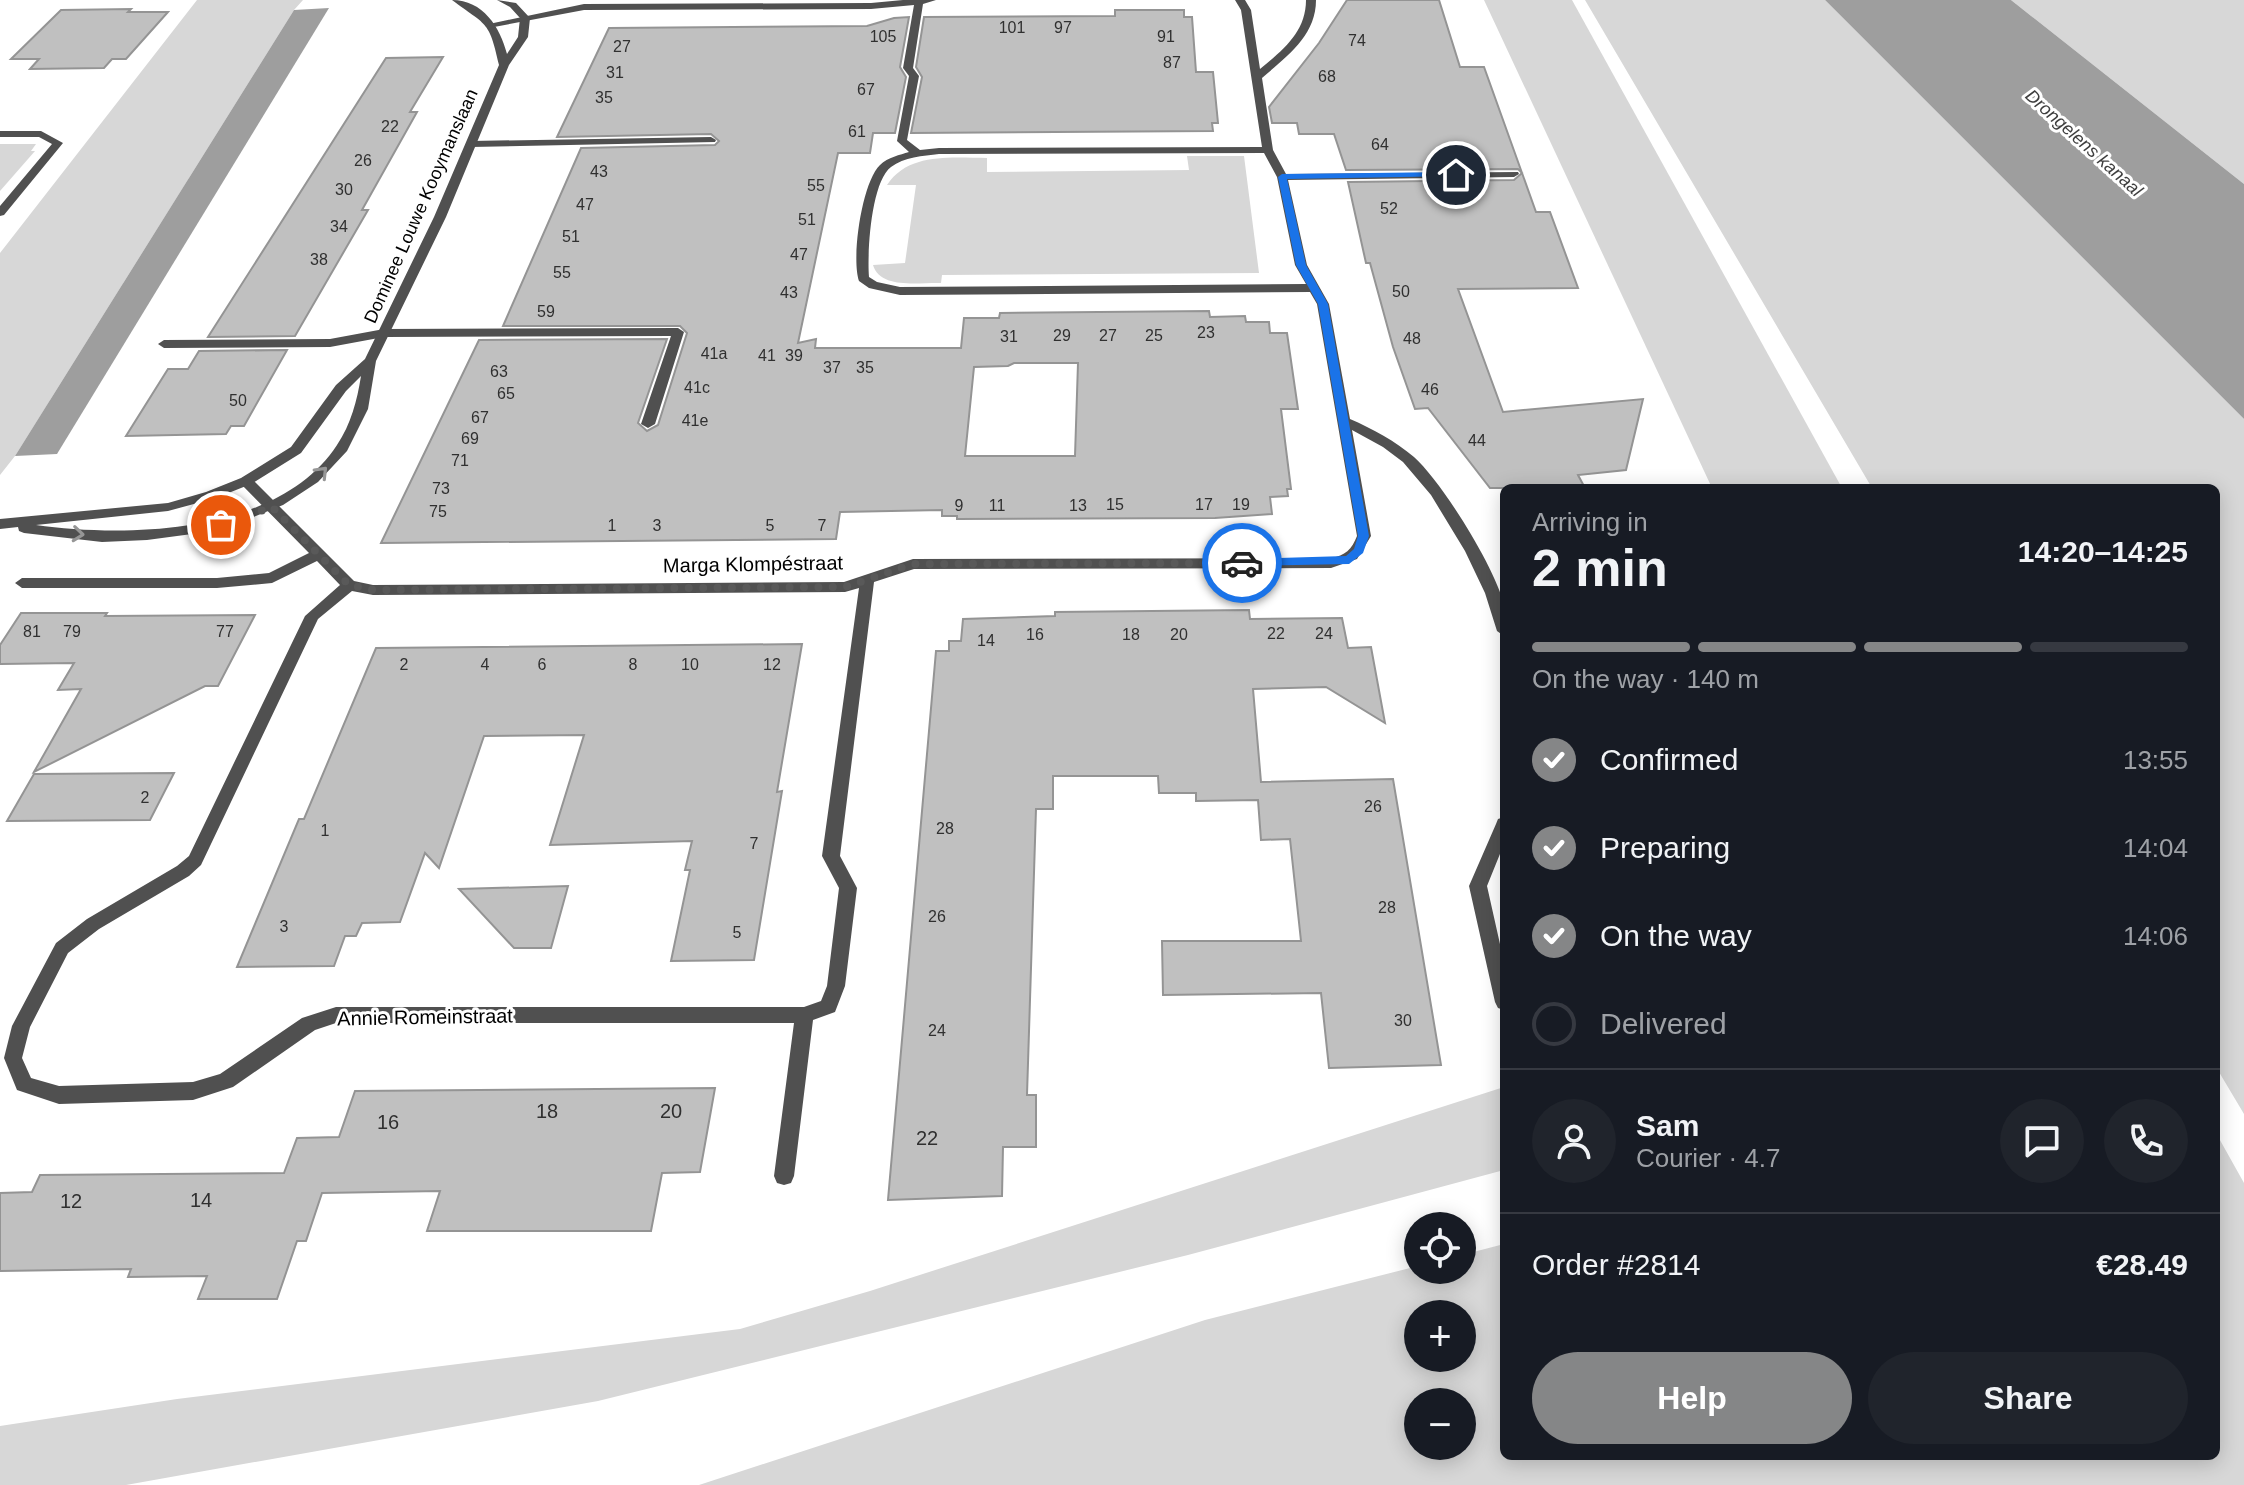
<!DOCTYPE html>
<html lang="en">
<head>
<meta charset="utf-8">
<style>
  body { margin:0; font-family:Helvetica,sans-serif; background:#20242c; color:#f1f3f6; height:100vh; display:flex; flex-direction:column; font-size:30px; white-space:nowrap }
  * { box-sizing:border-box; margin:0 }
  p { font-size:26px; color:#9ea1a6 }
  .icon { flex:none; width:44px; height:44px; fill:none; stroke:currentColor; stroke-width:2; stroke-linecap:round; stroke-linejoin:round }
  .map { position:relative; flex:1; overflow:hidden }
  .panel { position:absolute; left:1500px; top:484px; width:720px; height:976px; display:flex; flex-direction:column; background:#171b24; border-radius:12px; box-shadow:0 4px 20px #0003 }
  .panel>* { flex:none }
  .fabs { position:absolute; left:1404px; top:1212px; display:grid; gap:16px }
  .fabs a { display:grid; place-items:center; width:72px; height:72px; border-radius:50%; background:#171b24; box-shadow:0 4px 20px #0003; font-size:40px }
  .pin { position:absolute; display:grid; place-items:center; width:68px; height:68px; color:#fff; margin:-34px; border:4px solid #fff; border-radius:50%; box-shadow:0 2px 8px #0007 }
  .courier { position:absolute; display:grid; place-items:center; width:80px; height:80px; margin:-40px; border:6px solid #1a73e8; border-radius:50%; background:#fff; color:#222; box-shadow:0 2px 10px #0007 }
  .headline em { font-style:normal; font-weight:700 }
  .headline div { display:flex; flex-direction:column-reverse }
  .headline { display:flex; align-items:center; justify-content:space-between; height:136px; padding:0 32px }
  h1 { font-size:52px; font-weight:700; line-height:60px }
  .bar { display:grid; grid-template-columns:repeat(4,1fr); gap:12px 8px; align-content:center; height:96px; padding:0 32px }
  .bar i { height:10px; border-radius:6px; background:#363941 }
  .bar .active { background:#858687 }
  .bar p { grid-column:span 4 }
  .line { display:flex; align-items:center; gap:20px; padding:0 32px; border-top:2px solid #363941 }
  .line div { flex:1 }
  .round { display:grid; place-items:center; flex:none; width:84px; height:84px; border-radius:42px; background:#20242c }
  ol { padding:0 32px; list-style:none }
  li { display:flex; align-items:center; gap:24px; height:88px }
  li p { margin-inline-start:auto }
  li .icon { padding:8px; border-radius:50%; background:#858687; color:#fff; stroke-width:4 }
  li:last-child { color:#9ea1a6 }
  li i { width:44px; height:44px; border:4px solid #363941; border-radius:50% }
  .button { display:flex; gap:16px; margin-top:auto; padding:16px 32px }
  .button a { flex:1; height:92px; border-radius:48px; background:#858687; color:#fff; font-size:32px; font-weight:700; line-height:92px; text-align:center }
  .button a+a { background:#20242c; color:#f1f3f6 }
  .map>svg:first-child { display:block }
  .green { fill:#d7d7d7; fill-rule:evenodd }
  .water { fill:#9e9e9e }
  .building { fill:#c0c0c0; stroke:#949494; stroke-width:2; fill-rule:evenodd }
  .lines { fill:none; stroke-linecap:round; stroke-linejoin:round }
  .service { fill:#505050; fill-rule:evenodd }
  .minor { fill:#505050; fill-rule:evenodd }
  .tertiary { fill:#505050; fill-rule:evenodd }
  .oneway { stroke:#969696 }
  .route { fill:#1a73e8 }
  .done { stroke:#595959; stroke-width:8; stroke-dasharray:0 14.4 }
  .labels { text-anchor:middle; stroke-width:6; stroke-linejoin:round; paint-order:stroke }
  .number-label { font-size:16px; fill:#303030 }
  .far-water-label { font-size:18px; font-style:italic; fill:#3f3f3f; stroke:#fff }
  .far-street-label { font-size:18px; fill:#000; stroke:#fff }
  .street-label { font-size:20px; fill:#000; stroke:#fff }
  .near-number-label { font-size:20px; fill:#303030 }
</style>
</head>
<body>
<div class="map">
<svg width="2244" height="1485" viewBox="0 0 2244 1485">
  <rect width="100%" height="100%" fill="#fff"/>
  <g class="green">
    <polygon points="197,0 303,0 294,10 15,456 0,475 0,253"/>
    <polygon points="1484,0 1572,0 1842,488 1712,488"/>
    <polygon points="1585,0 1825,0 2244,419 2244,1114 2216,1067 2216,488 1872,488"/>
    <polygon points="2011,0 2244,0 2244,184"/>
    <polygon points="0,144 36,144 31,151 35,151 0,191"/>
    <path d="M1187 156H1244L1259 273 942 275 941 283C921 282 880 290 873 265L905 263 916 185H887C909 152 952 158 987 158V172L1189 170Z"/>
    <polygon points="1504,1087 1504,1170 1188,1255 598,1401 126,1485 0,1485 0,1426 177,1399 740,1329 870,1291"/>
    <path d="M2216 1133 2244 1183V1485H699L1205 1320 1418 1266V1270H1462V1255L1504 1244V1456H2216ZM1418 1314H1462V1358H1418ZM1418 1402H1462V1446H1418Z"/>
  </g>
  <g class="water">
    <polygon points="1825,0 2011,0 2244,184 2244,419"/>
    <polygon points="329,8 57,454 15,456 294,10"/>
  </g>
  <g class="building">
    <polygon points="1347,0 1439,0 1460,67 1484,67 1536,212 1550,212 1578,288 1458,289 1503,412 1643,399 1626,470 1578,475 1585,488 1490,488 1428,408 1415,409 1393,347 1370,263 1366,263 1348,182 1514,180 1522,173 1518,169 1346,170 1334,134 1299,134 1297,123 1272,123 1269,107 1319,43"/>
    <polygon points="131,9 128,12 168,12 126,59 112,59 104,68 30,69 39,59 11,59 61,10"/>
    <polygon points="1115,10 1184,10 1184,17 1192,17 1196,72 1213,72 1218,123 1212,123 1213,131 911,133 922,77 916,67 924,17 1115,16"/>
    <path d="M909 17 900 67 906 77 895 133H873L870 153H838L798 343 816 339 815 348H961L964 318H999L1000 313 1209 311 1210 317 1245 316 1246 322H1269L1270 333H1287L1298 409H1281L1291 489H1287L1288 496 1270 497 1272 514 1215 518 957 519V516H942V510L840 512 836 539 381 543 479 340 667 339 638 423 647 431 658 425 687 333 680 326H503L581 148 715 145 719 141 711 134 557 137 609 28 867 26 894 18ZM1014 363H1078L1075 456H965L974 367 1008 366Z"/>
    <polygon points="443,57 410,112 417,112 362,210 368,210 295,336 208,337 386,58"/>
    <polygon points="287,350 244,426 231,426 226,434 126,436 168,369 188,369 199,351"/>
    <polygon points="1249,610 1250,619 1342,618 1348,648 1371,647 1385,723 1326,687 1253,689 1261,782 1393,779 1441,1065 1329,1068 1321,993 1163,995 1162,941 1301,941 1290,839 1261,840 1258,800 1196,801 1196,793 1159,793 1158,776 1053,776 1053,809 1036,809 1027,1095 1036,1095 1036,1147 1003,1147 1002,1196 888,1200 936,651 949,651 949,641 961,641 963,619 1055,616 1055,612"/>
    <polygon points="21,613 107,613 105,616 255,615 218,686 205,686 34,772 81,689 58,690 74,663 0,664 0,645"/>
    <polygon points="802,644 777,792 782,791 754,960 671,961 690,870 685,870 692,841 550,845 584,735 484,736 439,868 425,853 400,922 362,923 356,936 345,936 334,966 237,967 299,819 304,819 376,648"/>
    <polygon points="174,773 150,820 7,821 34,774"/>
    <polygon points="568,886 551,948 514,948 459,889"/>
    <polygon points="715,1088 700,1172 662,1173 651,1231 427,1231 440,1191 322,1193 306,1241 297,1241 277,1299 198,1299 207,1276 128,1277 131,1269 0,1271 0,1193 32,1192 40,1175 284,1173 297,1138 339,1137 355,1091"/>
  </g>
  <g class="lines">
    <g class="service">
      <polygon points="711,137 716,140 715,142 471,147 466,144 471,141"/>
      <polygon points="678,328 684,332 655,424 648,428 641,424 671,336 384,337 330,347 164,348 158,344 164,340 330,339 384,329"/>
    </g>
    <g class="minor">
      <path d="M903 0H936L923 4 913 68 919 76 907 140 920 150 939 148 1262 147 1241 10 1235 0H1245L1251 10 1260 69C1283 50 1306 32 1306 0H1316C1316 36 1287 56 1262 78L1273 150 1286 174 1518 172 1519 174 1514 177 1288 180 1307 265 1329 304 1350 419C1373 429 1395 441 1414 457 1442 482 1496 569 1504 605 1506 615 1504 626 1504 636L1497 631 1485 593 1465 551 1431 495 1403 462 1383 447 1352 430 1371 536 1357 559 1331 568 914 569 874 582 840 856 857 888 845 986 835 1012 813 1020 794 1176 791 1183 784 1185 777 1183 774 1176 794 1023H336L315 1030 233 1087 193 1100 59 1104 17 1090 4 1058 12 1026 56 943 87 919 177 866 189 856 305 616 340 585 317 561 272 583 217 588H22L15 583 22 578H217L269 573 309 553 241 484V478H251L354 581 373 585 844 582 913 559 1331 558C1345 556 1352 549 1357 536L1317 304 1310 292 900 295 869 288 859 281C851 258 862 182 880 165 888 157 900 155 909 152L897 141 909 76 903 68 914 5 871 9 584 10 494 27 489 24 584 4 871 3ZM1264 153 1277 177 1295 265 1306 284 900 287 877 282 869 277C867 253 871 182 891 167 904 157 923 156 939 154ZM859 588 822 856 839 888 827 986 821 1001 804 1007H336L302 1018 220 1074 193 1082 59 1086 31 1078 22 1058 30 1027 68 953 99 929 189 876 201 865 318 619 352 591 373 595 845 592Z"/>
      <polygon points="0,131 41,131 63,143 4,215 0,216 0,206 52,144 39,137 0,137"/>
      <polygon points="1504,817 1504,844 1487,886 1504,962 1504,1010 1498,1008 1495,1002 1469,886 1496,824 1498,819"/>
    </g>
    <path class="tertiary" d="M452 0C483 0 500 27 507 54L518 37 520 18 510 7 497 0 516 3 530 18 528 37 509 65 446 217 376 361 368 409 347 451 318 482 283 505 241 522 192 534 147 540 102 542 24 533 19 531 18 527 0 529V519L168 503 206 492 241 478 291 447 336 385 365 359 434 217 499 65C489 19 486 26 452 0ZM361 376C357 401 351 424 337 445 279 534 129 538 36 525L168 511 216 498 251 484 301 453 346 391Z"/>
  </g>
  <defs><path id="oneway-chevron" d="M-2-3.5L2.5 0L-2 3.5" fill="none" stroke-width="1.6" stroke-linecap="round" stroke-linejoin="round" transform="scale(2)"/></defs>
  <g class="oneway">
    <use href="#oneway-chevron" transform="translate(322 472) rotate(-46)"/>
    <use href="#oneway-chevron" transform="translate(78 534) rotate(6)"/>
  </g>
  <polygon class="route" points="1456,172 1459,176 1287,179 1306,265 1328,304 1369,536 1363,553 1349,564 1238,566 1238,560 1242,559 1346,556 1354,549 1358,536 1318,304 1296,265 1278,177 1282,174"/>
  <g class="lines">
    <polyline class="done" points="221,525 272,507 349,585 373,590 845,587 913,564 1242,563"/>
  </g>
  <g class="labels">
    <g class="number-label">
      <text x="1012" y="33">101</text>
      <text x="1063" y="33">97</text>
      <text x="883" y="42">105</text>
      <text x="1166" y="42">91</text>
      <text x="1357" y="46">74</text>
      <text x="622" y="52">27</text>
      <text x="1172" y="68">87</text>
      <text x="615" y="78">31</text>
      <text x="1327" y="82">68</text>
      <text x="866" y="95">67</text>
      <text x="604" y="103">35</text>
      <text x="390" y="132">22</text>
      <text x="857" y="137">61</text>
      <text x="1380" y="150">64</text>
      <text x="363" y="166">26</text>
      <text x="599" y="177">43</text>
      <text x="816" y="191">55</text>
      <text x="344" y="195">30</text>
      <text x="585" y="210">47</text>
      <text x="1389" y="214">52</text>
      <text x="807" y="225">51</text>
      <text x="339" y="232">34</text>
      <text x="571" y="242">51</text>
      <text x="799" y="260">47</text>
      <text x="319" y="265">38</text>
      <text x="562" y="278">55</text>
      <text x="1401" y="297">50</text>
      <text x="789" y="298">43</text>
      <text x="546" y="317">59</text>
      <text x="1206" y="338">23</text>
      <text x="1062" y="341">29</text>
      <text x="1108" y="341">27</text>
      <text x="1154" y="341">25</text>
      <text x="1009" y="342">31</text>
      <text x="1412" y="344">48</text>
      <text x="714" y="359">41a</text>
      <text x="767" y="361">41</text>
      <text x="794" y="361">39</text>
      <text x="832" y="373">37</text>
      <text x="865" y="373">35</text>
      <text x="499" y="377">63</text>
      <text x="697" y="393">41c</text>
      <text x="1430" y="395">46</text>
      <text x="506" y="399">65</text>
      <text x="238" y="406">50</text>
      <text x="480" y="423">67</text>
      <text x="695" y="426">41e</text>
      <text x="470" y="444">69</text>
      <text x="1477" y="446">44</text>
      <text x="460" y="466">71</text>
      <text x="441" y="494">73</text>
      <text x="1115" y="510">15</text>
      <text x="1204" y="510">17</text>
      <text x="1241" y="510">19</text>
      <text x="959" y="511">9</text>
      <text x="997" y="511">11</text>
      <text x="1078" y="511">13</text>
      <text x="438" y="517">75</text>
      <text x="612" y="531">1</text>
      <text x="657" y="531">3</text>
      <text x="770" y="531">5</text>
      <text x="822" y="531">7</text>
      <text x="32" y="637">81</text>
      <text x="72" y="637">79</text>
      <text x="225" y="637">77</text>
      <text x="1276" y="639">22</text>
      <text x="1324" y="639">24</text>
      <text x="1035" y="640">16</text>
      <text x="1131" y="640">18</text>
      <text x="1179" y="640">20</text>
      <text x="986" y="646">14</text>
      <text x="404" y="670">2</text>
      <text x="485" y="670">4</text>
      <text x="542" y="670">6</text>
      <text x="633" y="670">8</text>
      <text x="690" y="670">10</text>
      <text x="772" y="670">12</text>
      <text x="145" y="803">2</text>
      <text x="1373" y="812">26</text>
      <text x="945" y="834">28</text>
      <text x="325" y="836">1</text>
      <text x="754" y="849">7</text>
      <text x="1387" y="913">28</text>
      <text x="937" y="922">26</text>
      <text x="284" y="932">3</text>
      <text x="737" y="938">5</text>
      <text x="1403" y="1026">30</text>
      <text x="937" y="1036">24</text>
    </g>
    <g class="far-water-label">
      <text transform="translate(2084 143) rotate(42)" y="6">Drongelens kanaal</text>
    </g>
    <g class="far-street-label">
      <text transform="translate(421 206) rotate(-66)" y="6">Dominee Louwe Kooymanslaan</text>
    </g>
    <g class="street-label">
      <text transform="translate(753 564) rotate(-1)" y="7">Marga Klompéstraat</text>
      <text transform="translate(425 1017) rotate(-1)" y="7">Annie Romeinstraat</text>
    </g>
    <g class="near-number-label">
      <text x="547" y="1118">18</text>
      <text x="671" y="1118">20</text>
      <text x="388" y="1129">16</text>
      <text x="927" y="1145">22</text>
      <text x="201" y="1207">14</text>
      <text x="71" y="1208">12</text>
    </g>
  </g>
</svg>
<div class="fabs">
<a><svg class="icon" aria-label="locate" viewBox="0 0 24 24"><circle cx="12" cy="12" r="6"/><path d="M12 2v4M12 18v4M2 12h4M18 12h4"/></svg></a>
<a>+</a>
<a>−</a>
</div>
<div class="pin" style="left:221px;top:525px;background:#ea580c"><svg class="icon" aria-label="bag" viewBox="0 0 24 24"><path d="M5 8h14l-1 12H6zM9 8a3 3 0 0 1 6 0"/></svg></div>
<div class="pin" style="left:1456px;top:175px;background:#1f2937"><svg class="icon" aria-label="home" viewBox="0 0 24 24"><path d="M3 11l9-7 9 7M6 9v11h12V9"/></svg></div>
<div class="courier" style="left:1242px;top:563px"><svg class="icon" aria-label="car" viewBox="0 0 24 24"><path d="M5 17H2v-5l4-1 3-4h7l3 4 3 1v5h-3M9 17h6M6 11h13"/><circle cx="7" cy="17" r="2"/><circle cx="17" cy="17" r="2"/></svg></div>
<section class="panel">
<div class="headline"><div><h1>2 min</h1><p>Arriving in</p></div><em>14:20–14:25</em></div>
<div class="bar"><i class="active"></i><i class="active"></i><i class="active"></i><i></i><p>On the way · 140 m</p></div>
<ol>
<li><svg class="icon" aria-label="check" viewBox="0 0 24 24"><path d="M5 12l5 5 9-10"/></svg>Confirmed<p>13:55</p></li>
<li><svg class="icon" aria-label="check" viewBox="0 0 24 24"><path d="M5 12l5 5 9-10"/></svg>Preparing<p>14:04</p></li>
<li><svg class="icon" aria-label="check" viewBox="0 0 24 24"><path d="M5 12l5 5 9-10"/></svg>On the way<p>14:06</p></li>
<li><i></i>Delivered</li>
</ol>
<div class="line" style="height:144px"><a class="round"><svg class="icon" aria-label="person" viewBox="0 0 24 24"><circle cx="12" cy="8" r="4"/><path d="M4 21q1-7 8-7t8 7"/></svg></a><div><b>Sam</b><p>Courier · 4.7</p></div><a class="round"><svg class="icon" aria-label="chat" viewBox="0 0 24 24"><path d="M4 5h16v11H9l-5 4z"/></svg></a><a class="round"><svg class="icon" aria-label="phone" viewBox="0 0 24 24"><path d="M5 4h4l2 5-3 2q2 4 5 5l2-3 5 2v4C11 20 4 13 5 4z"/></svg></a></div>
<div class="line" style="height:104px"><div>Order #2814</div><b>€28.49</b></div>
<div class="button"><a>Help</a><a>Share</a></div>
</section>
</div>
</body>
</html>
